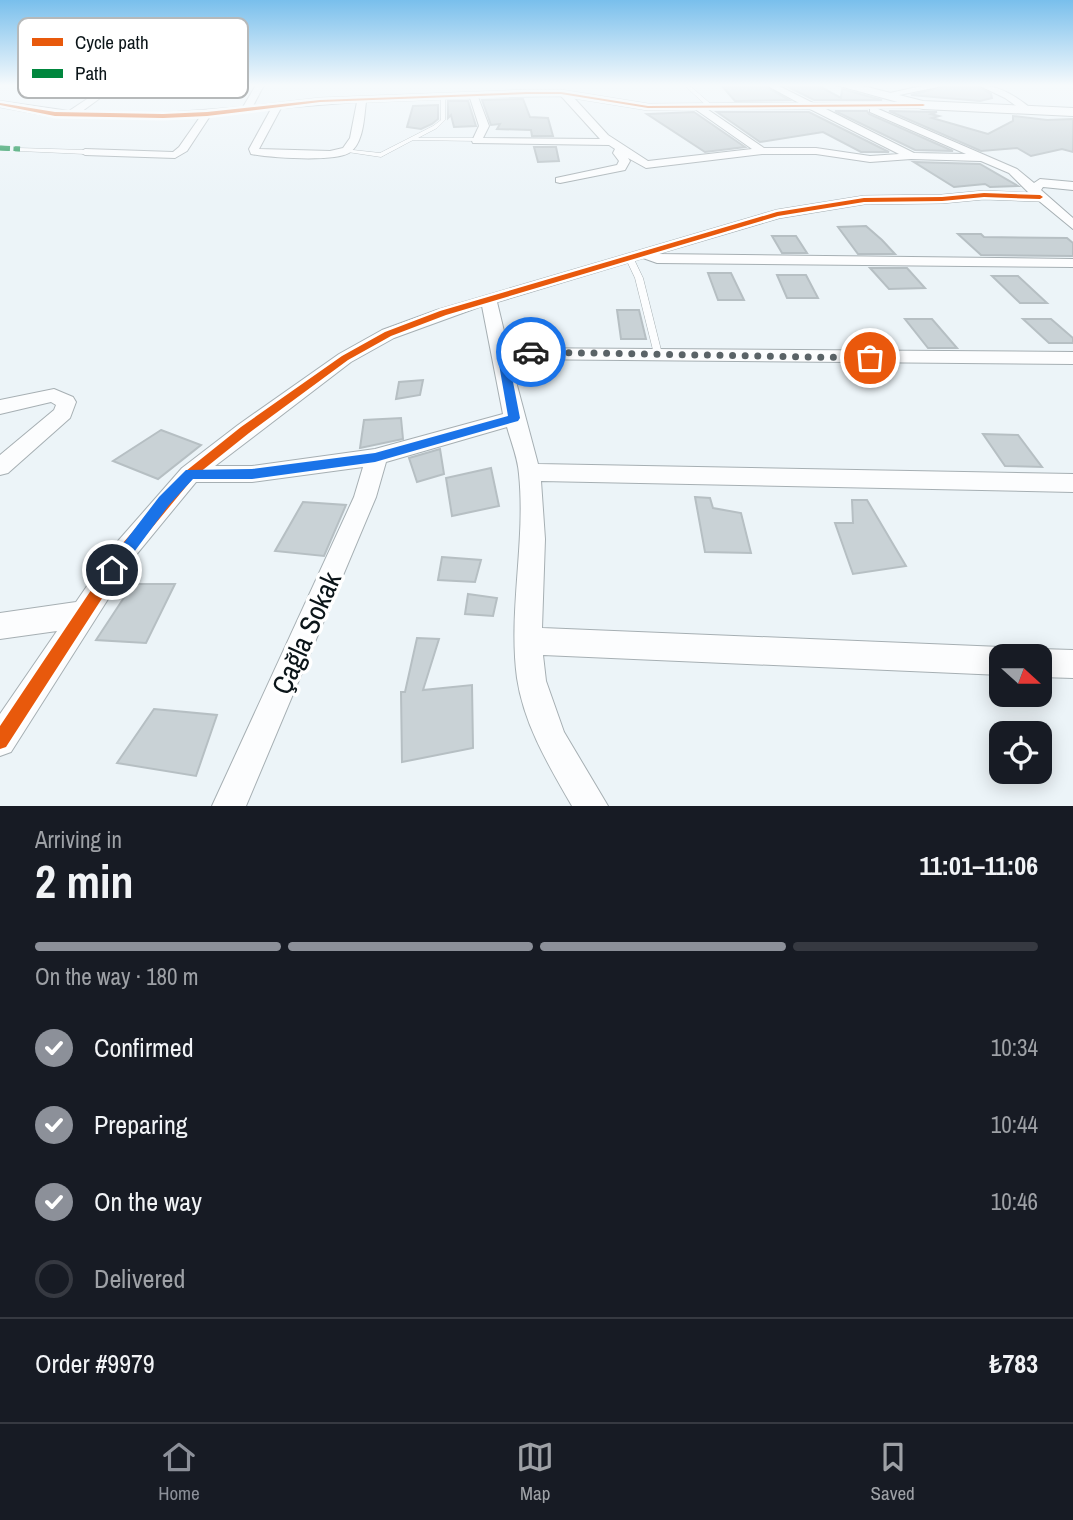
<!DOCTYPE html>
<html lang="en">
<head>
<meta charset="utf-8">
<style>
  body { margin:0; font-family:"Archivo Narrow",sans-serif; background:#20242c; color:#f1f3f6; height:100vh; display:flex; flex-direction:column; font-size:26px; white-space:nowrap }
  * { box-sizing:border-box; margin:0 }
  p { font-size:23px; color:#9ea1a6 }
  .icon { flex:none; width:38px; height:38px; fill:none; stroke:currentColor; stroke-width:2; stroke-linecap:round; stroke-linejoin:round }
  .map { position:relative; height:806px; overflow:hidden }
  .details { display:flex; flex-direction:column; background:#171b24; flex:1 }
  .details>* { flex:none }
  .needle { width:46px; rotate:111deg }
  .buttons { position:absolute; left:989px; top:644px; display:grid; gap:14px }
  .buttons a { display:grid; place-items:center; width:63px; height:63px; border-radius:14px; background:#171b24; box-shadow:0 4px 18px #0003; font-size:35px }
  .pin { position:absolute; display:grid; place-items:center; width:60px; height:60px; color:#fff; margin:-30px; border:4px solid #fff; border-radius:50%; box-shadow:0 2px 7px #0007 }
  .courier { position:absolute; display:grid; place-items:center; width:70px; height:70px; margin:-35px; border:5px solid #1a73e8; border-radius:50%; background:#fff; color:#222; box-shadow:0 2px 9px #0007 }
  .overview em { font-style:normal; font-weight:700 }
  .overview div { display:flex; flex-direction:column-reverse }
  .overview { display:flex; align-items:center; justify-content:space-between; height:119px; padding:0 35px }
  h1 { font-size:46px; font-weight:700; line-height:52px }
  .bar { display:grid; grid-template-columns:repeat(4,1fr); gap:10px 7px; align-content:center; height:84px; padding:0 35px }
  .bar i { height:9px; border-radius:5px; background:#363941 }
  .bar .selected { background:#8c9099 }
  .bar p { grid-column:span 4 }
  .line { display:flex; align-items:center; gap:18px; padding:0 35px; border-top:2px solid #363941 }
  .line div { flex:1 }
  ol { padding:0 35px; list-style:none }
  li { display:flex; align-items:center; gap:21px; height:77px }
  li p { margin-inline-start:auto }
  li .icon { padding:7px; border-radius:50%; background:#8c9099; color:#fff; stroke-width:4 }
  li:last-child { color:#9ea1a6 }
  li i { width:38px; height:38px; border:4px solid #363941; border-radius:50% }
  .dock { display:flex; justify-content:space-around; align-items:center; height:98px; border-top:2px solid #363941; background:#171b24; font-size:19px; color:#9ea1a6 }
  .dock a { display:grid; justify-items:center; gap:4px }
  .dock .selected { color:#8c9099 }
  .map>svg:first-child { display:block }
  .building { fill:#c9d2d6; stroke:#b6bfc3; stroke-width:2 }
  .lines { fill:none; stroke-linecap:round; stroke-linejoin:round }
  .lane-casing { stroke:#a6afb3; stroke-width:1 }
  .street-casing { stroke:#a6afb3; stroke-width:2 }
  .secondary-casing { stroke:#a6afb3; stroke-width:2 }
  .lane { fill:#fcfdfe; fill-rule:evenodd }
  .street { fill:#fcfdfe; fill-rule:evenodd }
  .secondary { fill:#fcfdfe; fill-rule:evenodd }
  .quiet-far1 { stroke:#00873e; stroke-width:4.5; stroke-dasharray:9 4.5; stroke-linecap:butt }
  .quiet { stroke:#00873e; stroke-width:5; stroke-dasharray:10 5; stroke-linecap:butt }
  .cycleway-casing { stroke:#fff; stroke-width:5 }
  .cycleway { fill:#e8590c; fill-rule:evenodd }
  .route { fill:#1a73e8 }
  .done { stroke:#5a6367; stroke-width:7; stroke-dasharray:0 12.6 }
  .labels { text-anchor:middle; stroke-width:7; stroke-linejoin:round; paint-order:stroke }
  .near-street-label { font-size:28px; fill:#0b1519; stroke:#fff }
  .key { fill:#fff; stroke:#b6b9ba; stroke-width:2 }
  .key-label { font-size:19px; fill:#0b1519 }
</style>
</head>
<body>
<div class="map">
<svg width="1073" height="806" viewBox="0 0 1073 806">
  <rect width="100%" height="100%" fill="#ecf4f8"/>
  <g class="building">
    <polygon points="721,85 763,85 789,100 735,101"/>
    <polygon points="784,85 817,85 841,98 842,89 882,100 814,100"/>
    <polygon points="949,85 976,85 991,94 992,98 980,101 911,95"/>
    <polygon points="523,99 530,117 548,118 553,136 532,136 531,130 497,129 500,124 491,125 482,100"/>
    <polygon points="448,101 468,101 476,126 454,127 451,115 448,118"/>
    <polygon points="438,105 438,119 432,124 421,129 407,127 413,106"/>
    <polygon points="835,111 867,111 869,114 953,151 915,150"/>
    <polygon points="889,111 937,112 931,114 939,116 932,118 988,134 1013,121 1013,116 1047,120 1073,119 1073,152 1062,149 1031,156 1017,148 981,151"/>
    <polygon points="694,112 745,147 705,152 647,114"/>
    <polygon points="717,112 809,112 889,152 861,152 823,132 760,142"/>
    <polygon points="534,147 556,147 559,161 538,162"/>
    <polygon points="914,162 980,164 1018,186 990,187 985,184 954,187"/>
    <polygon points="866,226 882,240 895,254 858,254 838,227"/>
    <polygon points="958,234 981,234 984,237 1067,238 1073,243 1073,256 981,255"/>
    <polygon points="772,236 796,236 807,253 782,253"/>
    <polygon points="870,268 907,268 925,288 889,289"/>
    <polygon points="708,273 731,273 744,300 718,300"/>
    <polygon points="777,275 806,275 818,298 787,298"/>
    <polygon points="992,276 1018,276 1047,303 1020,303"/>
    <polygon points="617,310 639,310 646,339 621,339"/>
    <polygon points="905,319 932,319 957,348 928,348"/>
    <polygon points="1023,319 1051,319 1073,338 1073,343 1049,343"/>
    <polygon points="423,380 420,395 396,399 399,382"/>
    <polygon points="401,418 403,439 360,448 364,420"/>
    <polygon points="161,430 201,445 158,479 113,461"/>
    <polygon points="983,434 1018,435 1042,467 1005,466"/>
    <polygon points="440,449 444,474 417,482 409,458"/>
    <polygon points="491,468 499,506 452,516 446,478"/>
    <polygon points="695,497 710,498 713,508 741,513 751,553 705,552"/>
    <polygon points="852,500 867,500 906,566 853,574 835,523 853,523"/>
    <polygon points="303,502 346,505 324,556 275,551"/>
    <polygon points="442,557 481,560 475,582 438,580"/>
    <polygon points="133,584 175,584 146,643 96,640"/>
    <polygon points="468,594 497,598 493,616 465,614"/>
    <polygon points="417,638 439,639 423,690 472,685 473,748 402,762 401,692 405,692"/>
    <polygon points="154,709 217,715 196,776 117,763"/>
  </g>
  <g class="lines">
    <g class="lane-casing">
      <g id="lane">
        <polygon points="689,85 713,106 713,108 709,108 684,85"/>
        <polygon points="443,95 445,96 445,120 437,128 418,138 476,138 478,139 478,141 413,140 381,157 341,151 344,149 380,153 433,126 441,120 441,96"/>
        <polygon points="18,148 85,150 88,152 85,154 20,151 17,149"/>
        <polygon points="626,255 632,255 643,278 662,354 661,356 658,357 654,354 635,278 625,257"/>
      </g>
    </g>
    <g class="street-casing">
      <g id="street">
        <path d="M108 85H118L81 112 163 113 243 107 256 85H264L253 106 320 98 527 90H561L648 104 799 103 766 85H777L813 103H926V107L923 108H876L1017 169 1034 183 1040 179 1073 182V190L1043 187 1041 190 1073 218V229L1039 201 984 199 942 203 864 204 779 218 657 254 1073 259V267L657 263 643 258 497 302 508 348 1073 352V364L510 359 538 464 1073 474V492L541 481 545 539 542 628 1001 647 1011 651 1013 656H1001V675L543 655 546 681 564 732 608 806H572C549 766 524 725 517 678 508 611 526 542 519 474 518 458 511 442 507 427L386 462 376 497 246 806H212L354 497 363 467 252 482H196L136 555 11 752 0 756V714L57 631 0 639V613L76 602 118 541 182 468 238 425 339 354 382 330 437 310 777 210 864 196 942 195 984 191 1029 193 1009 173 981 161 911 159 870 162 816 154H762L646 168 628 158 630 161 625 170 560 183 556 182V178L617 165 619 161 613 153 615 149 609 145 473 143 472 141 479 126 470 98 366 102C364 116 364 144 349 153 333 162 271 158 251 154L249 149 271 109 210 116 187 151 175 158 85 155 80 152 85 149 173 152 179 147 200 117H55L0 107V101L69 111ZM561 96 600 139 483 138 489 126 478 97ZM574 98 648 110 695 109 752 149 648 161 608 135ZM357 102 350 138 343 148 330 151 259 149 281 108ZM824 108H870V112L966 154 914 153ZM707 109H810L899 154 870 156 816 148H764ZM482 306 503 414 375 449 252 466H215L351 362 394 338Z"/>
        <polygon points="926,85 947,85 885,98 881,95"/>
        <path d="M978 85C999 85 1018 97 1034 111L1026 113 1005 98Z"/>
        <polygon points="54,389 73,397 76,402 70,418 8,473 0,475 0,455 54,410 56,405 51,402 0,414 0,400"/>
        <polygon points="1040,649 1073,650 1073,678 1040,677 1040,656 1029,656"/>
      </g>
    </g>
    <g class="secondary-casing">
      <polygon id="secondary" points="836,85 859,85 923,101 1073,108 1073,116 923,109"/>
    </g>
    <use href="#lane" class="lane"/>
    <use href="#street" class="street"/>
    <use href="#secondary" class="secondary"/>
    <polyline class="quiet-far1" points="0,148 20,149"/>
    <polyline class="quiet" points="0,148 20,149"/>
    <g class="cycleway-casing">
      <g id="cycleway">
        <polygon points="527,92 561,92 648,106 923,104 925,105 923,106 648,108 561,94 527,94 320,102 207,116 163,118 55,116 0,105 0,103 55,112 163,114 207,112 320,100"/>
        <polygon points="984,193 1040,195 1043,197 1040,199 984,197 942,201 864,202 778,216 446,315 391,336 348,360 249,433 194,477 132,552 6,747 0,749 0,726 122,544 186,471 241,427 342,356 385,332 440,311 777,212 864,198 942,197"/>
      </g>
    </g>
    <use href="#cycleway" class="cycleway"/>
  </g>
  <linearGradient id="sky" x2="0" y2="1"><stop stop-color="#79bfec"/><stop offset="0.43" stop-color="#f6fafc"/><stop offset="1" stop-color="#f6fafc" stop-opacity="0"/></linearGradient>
  <rect width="1073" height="198" fill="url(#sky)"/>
  <polygon class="route" points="531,349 535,350 535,355 508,356 520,418 518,421 375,462 252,479 193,479 169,505 117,575 107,575 105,570 107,565 159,497 186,470 252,469 375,453 508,416 497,353 502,349"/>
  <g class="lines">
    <polyline class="done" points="531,352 870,358"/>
  </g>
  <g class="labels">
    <g class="near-street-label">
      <text transform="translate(306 633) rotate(-66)" y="10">Çağla Sokak</text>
    </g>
  </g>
  <rect x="18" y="18" width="230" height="80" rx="10" class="key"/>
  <rect x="32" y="38" width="31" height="8" fill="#e8590c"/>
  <rect x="32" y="69" width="31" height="9" fill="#00873e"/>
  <g class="key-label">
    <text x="75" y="49">Cycle path</text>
    <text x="75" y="80">Path</text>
  </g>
</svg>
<div class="buttons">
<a><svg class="needle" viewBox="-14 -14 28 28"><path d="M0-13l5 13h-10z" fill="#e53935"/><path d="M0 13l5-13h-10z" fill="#9ea1a6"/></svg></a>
<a><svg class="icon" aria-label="locate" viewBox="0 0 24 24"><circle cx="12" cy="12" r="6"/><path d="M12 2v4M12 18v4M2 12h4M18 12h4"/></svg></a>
</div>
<div class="pin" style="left:870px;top:358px;background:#ea580c"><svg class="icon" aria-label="bag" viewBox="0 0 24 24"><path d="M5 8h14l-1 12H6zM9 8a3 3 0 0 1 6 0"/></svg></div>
<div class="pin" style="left:112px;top:570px;background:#1f2937"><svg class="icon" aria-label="home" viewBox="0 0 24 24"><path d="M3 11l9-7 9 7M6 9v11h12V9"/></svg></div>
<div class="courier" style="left:531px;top:352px"><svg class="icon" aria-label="car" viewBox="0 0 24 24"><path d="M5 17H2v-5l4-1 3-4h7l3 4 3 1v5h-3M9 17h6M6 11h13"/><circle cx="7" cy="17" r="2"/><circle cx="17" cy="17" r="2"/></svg></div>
</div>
<section class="details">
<div class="overview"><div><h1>2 min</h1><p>Arriving in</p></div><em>11:01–11:06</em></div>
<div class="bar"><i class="selected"></i><i class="selected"></i><i class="selected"></i><i></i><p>On the way · 180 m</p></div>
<ol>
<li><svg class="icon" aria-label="check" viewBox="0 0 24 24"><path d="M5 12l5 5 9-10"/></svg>Confirmed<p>10:34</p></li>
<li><svg class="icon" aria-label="check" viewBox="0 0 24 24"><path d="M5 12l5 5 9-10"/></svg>Preparing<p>10:44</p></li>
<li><svg class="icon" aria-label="check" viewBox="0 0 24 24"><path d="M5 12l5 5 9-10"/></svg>On the way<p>10:46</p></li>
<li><i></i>Delivered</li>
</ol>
<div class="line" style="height:91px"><div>Order #9979</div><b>₺783</b></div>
</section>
<nav class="dock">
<a class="selected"><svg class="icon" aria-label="home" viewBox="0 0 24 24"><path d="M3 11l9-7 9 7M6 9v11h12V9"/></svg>Home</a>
<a><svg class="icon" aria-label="map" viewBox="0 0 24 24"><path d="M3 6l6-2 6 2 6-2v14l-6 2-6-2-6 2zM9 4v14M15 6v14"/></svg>Map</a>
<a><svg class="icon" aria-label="saved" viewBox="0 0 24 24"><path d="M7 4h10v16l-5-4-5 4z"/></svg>Saved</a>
</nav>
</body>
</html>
